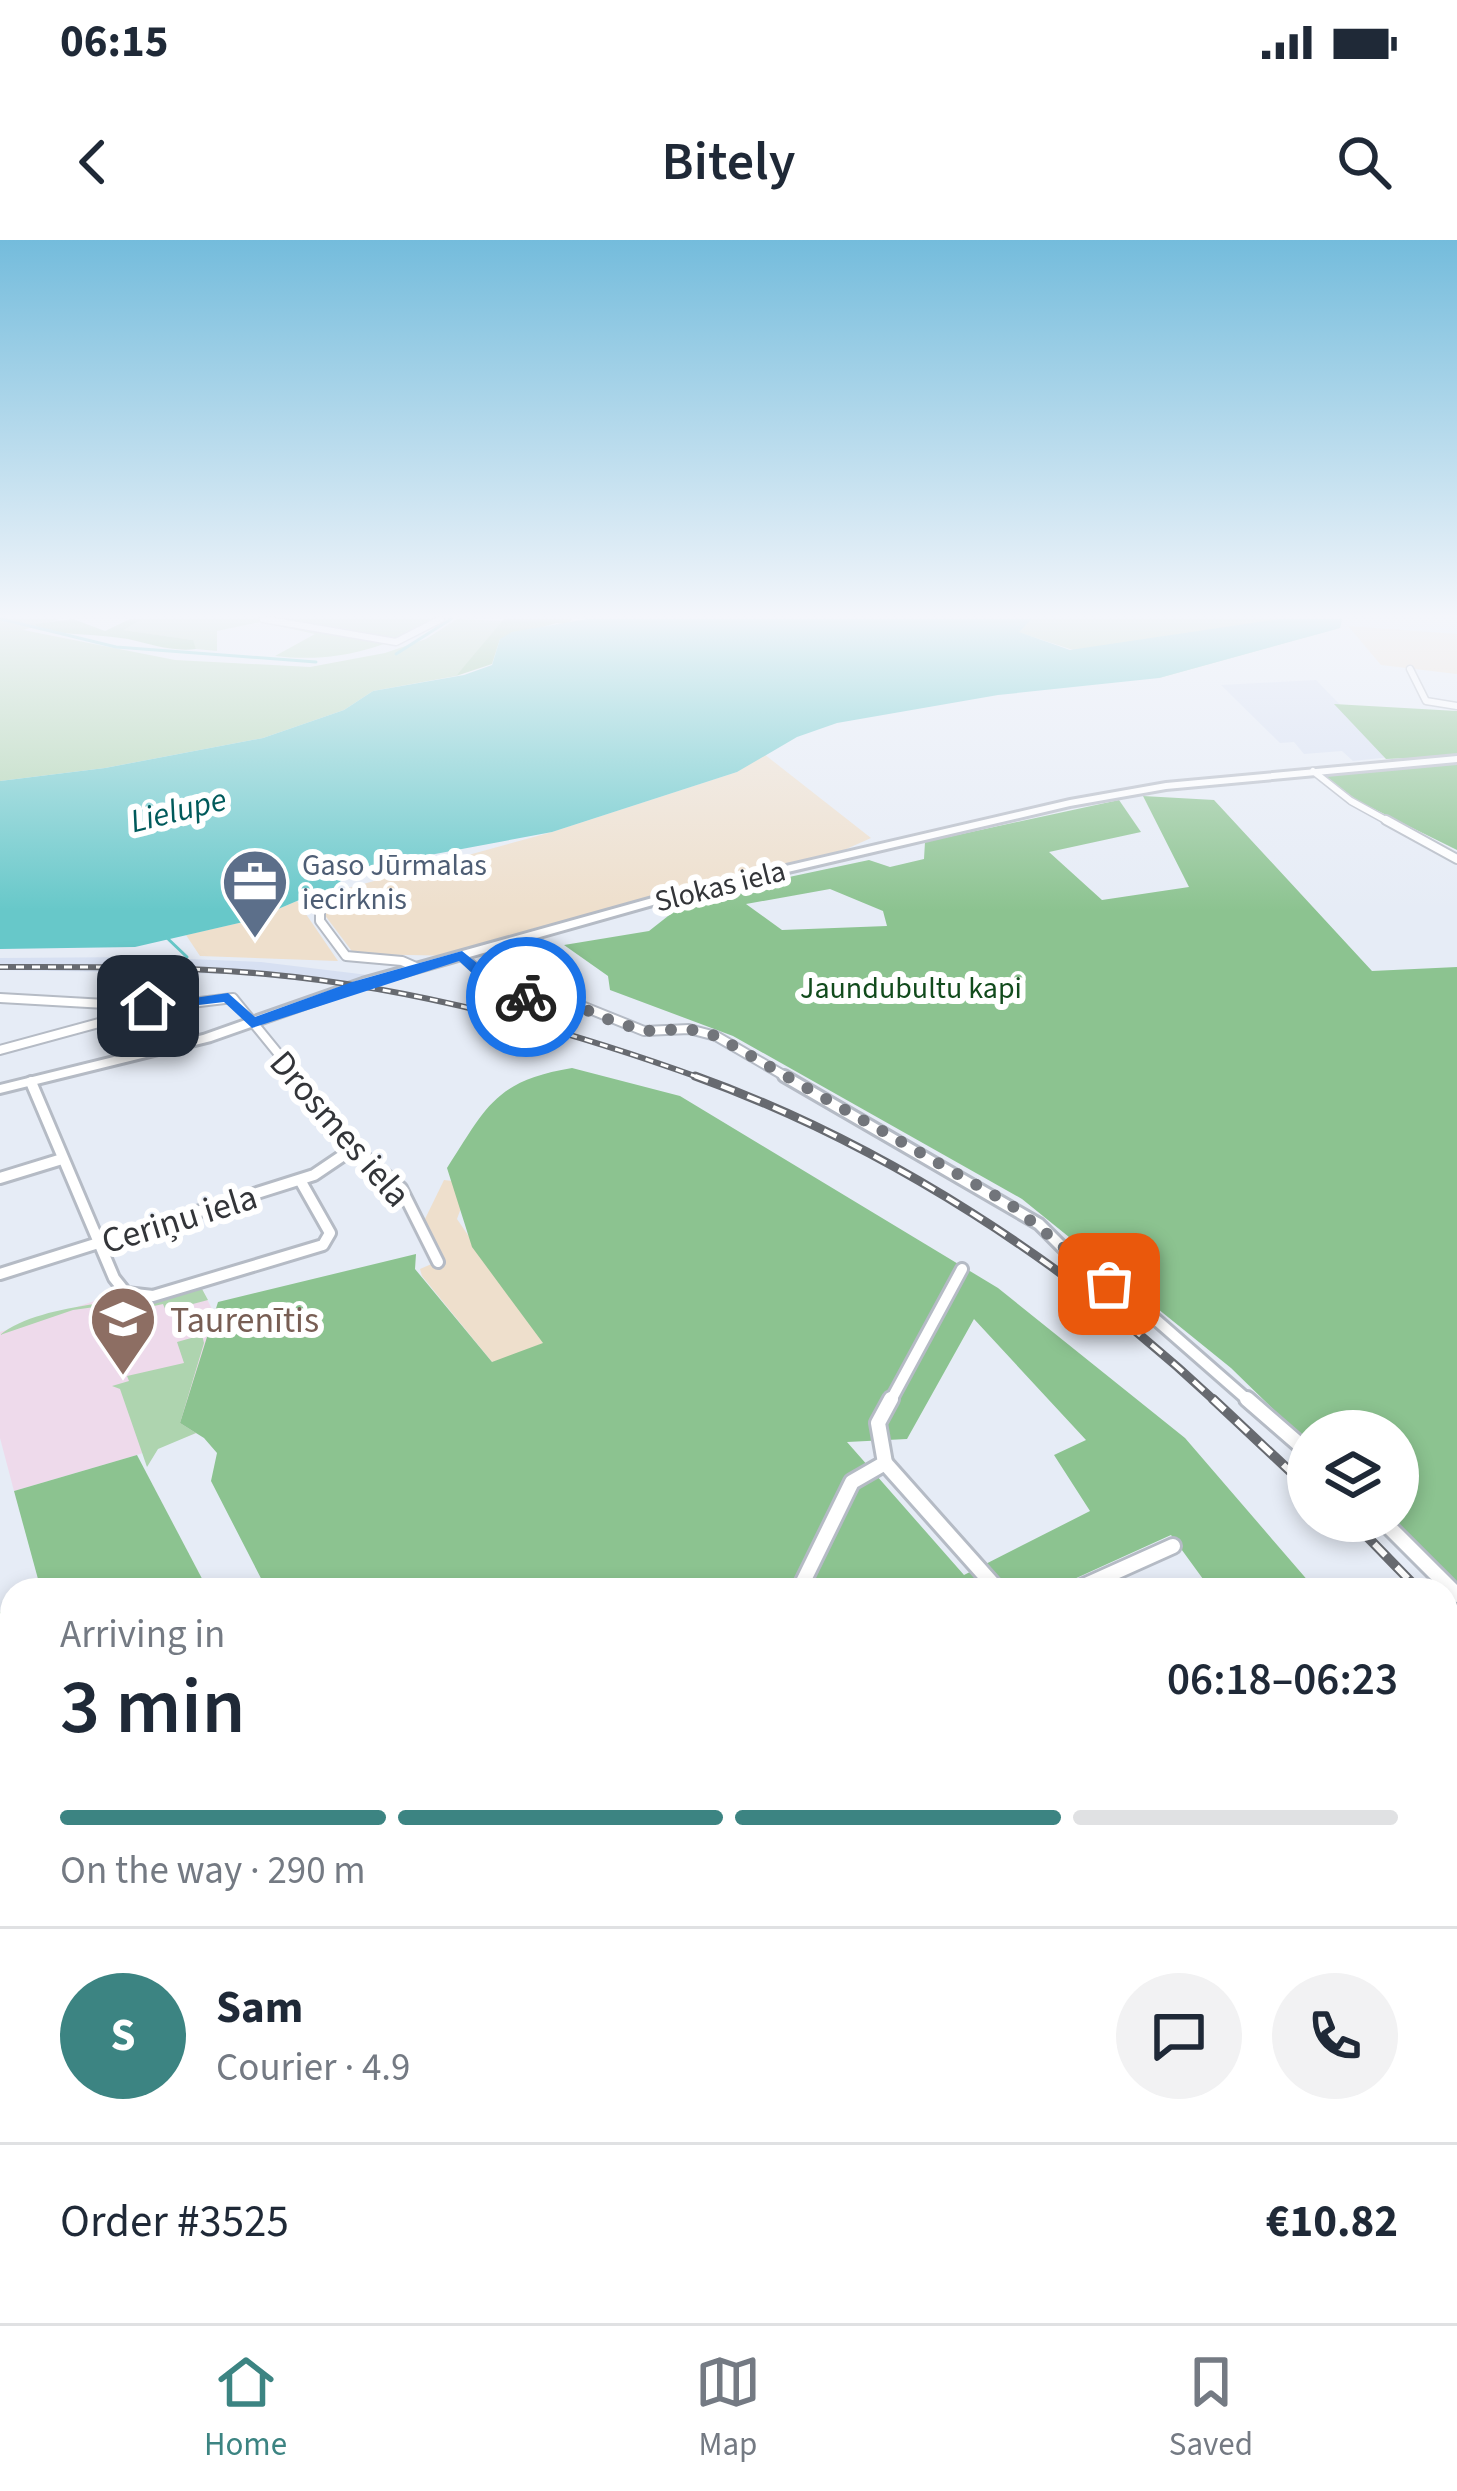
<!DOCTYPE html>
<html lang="en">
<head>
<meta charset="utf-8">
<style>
  body { margin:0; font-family:"Source Sans 3",sans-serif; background:#f2f2f3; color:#1f2937; height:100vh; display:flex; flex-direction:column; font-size:45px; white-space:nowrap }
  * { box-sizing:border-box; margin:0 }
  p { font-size:39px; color:#747a83 }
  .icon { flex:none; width:66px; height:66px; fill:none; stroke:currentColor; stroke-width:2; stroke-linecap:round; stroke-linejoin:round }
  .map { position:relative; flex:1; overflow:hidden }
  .panel { position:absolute; left:0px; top:1338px; width:1458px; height:747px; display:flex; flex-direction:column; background:#fff; border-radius:36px 36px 0 0; box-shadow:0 6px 18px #0003 }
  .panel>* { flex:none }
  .fabs { position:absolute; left:1287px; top:1170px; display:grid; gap:24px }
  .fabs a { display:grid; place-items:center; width:132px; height:132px; border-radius:50%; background:#fff; box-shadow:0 6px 18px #0003; font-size:60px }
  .pin { position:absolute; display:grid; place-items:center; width:102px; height:102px; color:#fff; margin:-51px; border-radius:24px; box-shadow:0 6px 18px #0006 }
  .courier { position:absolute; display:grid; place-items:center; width:120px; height:120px; margin:-60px; border:9px solid #1a73e8; border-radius:50%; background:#fff; color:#222; box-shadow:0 3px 15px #0007 }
  .overview em { font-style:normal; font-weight:600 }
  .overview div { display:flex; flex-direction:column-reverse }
  .overview { display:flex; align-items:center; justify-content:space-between; height:204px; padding:0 60px }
  h1 { font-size:78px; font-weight:600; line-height:90px }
  .bar { display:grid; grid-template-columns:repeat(4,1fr); gap:18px 12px; align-content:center; height:144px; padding:0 60px }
  .bar i { height:15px; border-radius:9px; background:#e0e1e3 }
  .bar .selected { background:#3c8482 }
  .bar p { grid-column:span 4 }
  .line { display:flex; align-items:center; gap:30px; padding:0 60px; border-top:3px solid #e0e1e3 }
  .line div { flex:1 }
  .round { display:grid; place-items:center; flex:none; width:126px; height:126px; border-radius:63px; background:#f2f2f3 }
  .status { display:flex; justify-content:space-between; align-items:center; height:84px; padding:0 60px; background:#fff; direction:ltr }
  .status svg { height:33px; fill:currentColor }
  header { display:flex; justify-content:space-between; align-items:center; height:156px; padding:0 60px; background:#fff; font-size:54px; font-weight:600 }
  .menu { display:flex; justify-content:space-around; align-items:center; height:168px; border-top:3px solid #e0e1e3; background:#fff; font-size:33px; color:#747a83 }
  .menu a { display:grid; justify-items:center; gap:6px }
  .menu .selected { color:#3c8482 }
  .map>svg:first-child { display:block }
  .built { fill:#d7e0f2 }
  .industrial { fill:#eedfcc }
  .education { fill:#eedaeb }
  .green { fill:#aed4af }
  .forest { fill:#8cc390; fill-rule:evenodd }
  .water { fill:#67c8c9 }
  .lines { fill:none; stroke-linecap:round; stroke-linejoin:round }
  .stream-far1 { stroke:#67c8c9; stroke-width:3 }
  .stream { stroke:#67c8c9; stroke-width:8 }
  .minor-far4-casing { stroke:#b5bbc5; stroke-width:9 }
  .minor-far3-casing { stroke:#b5bbc5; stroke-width:12 }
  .minor-far2-casing { stroke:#b5bbc5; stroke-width:16 }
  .minor-far1-casing { stroke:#b5bbc5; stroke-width:20 }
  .minor-casing { stroke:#b5bbc5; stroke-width:22 }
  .secondary-casing { stroke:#b5bbc5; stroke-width:6 }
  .minor-far4 { stroke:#fff; stroke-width:6 }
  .minor-far3 { stroke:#fff; stroke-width:8 }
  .minor-far2 { stroke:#fff; stroke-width:10 }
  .minor-far1 { stroke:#fff; stroke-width:14 }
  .minor { stroke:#fff; stroke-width:16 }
  .secondary { fill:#fff; fill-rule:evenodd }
  .rail-far2-casing { stroke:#676a70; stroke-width:6 }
  .rail-far1-casing { stroke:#676a70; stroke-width:9 }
  .rail-casing { stroke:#676a70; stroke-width:10 }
  .rail-far2 { stroke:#fff; stroke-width:3; stroke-dasharray:8; stroke-linecap:butt }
  .rail-far1 { stroke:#fff; stroke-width:4.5; stroke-dasharray:14; stroke-linecap:butt }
  .rail { stroke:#fff; stroke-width:6; stroke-dasharray:16; stroke-linecap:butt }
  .route { fill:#1a73e8 }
  .done { stroke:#72757b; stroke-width:12; stroke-dasharray:0 21.6 }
  .labels { text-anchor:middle; stroke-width:12; stroke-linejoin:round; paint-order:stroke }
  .far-service-label { font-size:30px; fill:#4e5e75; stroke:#fff; text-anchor:start }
  .far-street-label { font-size:30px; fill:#333539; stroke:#fff }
  .far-park-label { font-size:30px; fill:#114b1c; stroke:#fff }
  .far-water-label { font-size:33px; font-style:italic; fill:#005a5b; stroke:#fff }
  .street-label { font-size:36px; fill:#333539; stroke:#fff }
  .education-label { font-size:36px; fill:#785e54; stroke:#fff; text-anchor:start }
</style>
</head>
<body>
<div class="status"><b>06:15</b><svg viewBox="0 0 49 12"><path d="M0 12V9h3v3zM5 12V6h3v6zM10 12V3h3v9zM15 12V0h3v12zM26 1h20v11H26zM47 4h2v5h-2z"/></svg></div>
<header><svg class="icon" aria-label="back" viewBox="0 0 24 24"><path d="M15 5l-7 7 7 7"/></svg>Bitely<svg class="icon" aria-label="search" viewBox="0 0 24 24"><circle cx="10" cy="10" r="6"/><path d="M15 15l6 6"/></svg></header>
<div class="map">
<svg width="1457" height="2083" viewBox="0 0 1457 2083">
  <rect width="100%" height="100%" fill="#e6ecf6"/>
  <g class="built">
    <polygon points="1316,440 1391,517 1353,521 1342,511 1304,514 1294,502 1280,503 1221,445"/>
    <polygon points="141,717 261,722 368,735 345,745 234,734 0,730 0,718"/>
  </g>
  <g class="industrial">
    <polygon points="1348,386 1457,394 1457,434 1381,425"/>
    <polygon points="764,514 871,598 815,623 678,654 462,716 354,714 324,674 327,654 552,592 737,532"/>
    <polygon points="297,661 338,721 200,716 186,695 252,680"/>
    <polygon points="444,940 470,943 457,979 524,1077 552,1064 593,1113 492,1122 422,1036 420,1029 443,1019 425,979"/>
  </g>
  <g class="education">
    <polygon points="202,1049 262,1169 137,1215 14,1251 0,1198 0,1092 110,1056 113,1060 158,1059"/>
    <polygon points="12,1483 12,1767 6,1770 0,1749 0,1489"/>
  </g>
  <g class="green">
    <polygon points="0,379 60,379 23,390 175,420 310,427 385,413 426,399 457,379 506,381 456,436 373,451 344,470 263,498 105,528 0,541"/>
    <path d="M142 379H434C384 410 334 423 275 416L315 394 260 382 217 391V411L196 409 192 400 121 390Z"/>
    <polygon points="1032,379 1342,379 1340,388 1159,438 1018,392"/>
    <path d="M202 1049 208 1060 166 1071 163 1064 136 1070 130 1076 142 1107 120 1113 102 1066 73 1070 0 1095C44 1060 146 1062 202 1049Z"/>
    <polygon points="202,1095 204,1103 180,1183 196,1193 158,1209 147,1227 120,1149 112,1146 129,1141 127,1136 184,1123 177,1102"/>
  </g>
  <g class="forest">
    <path d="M73 379 105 391 130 379H142L123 390 193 400 196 409C172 412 151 404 128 399 98 394 68 395 39 390L35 384Z"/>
    <polygon points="504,379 572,379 568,385 557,383 500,399 492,424 456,436"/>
    <polygon points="1334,464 1457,471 1457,516 1386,519"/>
    <polygon points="1457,519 1457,610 1358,561 1321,533"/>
    <path d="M1143 556 1214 560 1372 731 1457 727V1348L1387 1281H1398V1191H1308V1203L1231 1128 1022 959 733 796 610 750 608 736 564 705 649 691 691 658 869 620 890 627 924 619 925 602 1119 560 1141 592 1049 612 1102 660 1189 647ZM830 649 883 671 887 686 782 690 746 664Z"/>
    <path d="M572 828 680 856 998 1048 1185 1198 1316 1350H1211L1171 1295 1050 1350H267L211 1241 217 1213 204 1198 180 1183 218 1062 416 1014 415 1029 492 1122 543 1103 472 1007 447 928C487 866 495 841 572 828ZM974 1079 1086 1200 1054 1215 1090 1271 964 1335 847 1202 907 1199Z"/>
    <polygon points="137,1215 208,1350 41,1350 14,1251"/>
    <polygon points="12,1368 12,1483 0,1489 0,1372"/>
    <polygon points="1446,1500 1457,1511 1457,1720 1446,1704"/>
    <polygon points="633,2073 1284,2073 1291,2083 638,2083"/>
  </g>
  <polygon class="water" points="587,379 1032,379 1019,392 1070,410 1279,379 1342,379 1340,388 1159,438 998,455 837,483 797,497 737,532 552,592 403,620 345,637 327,654 304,658 252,680 135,707 0,709 0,541 105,528 263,498 344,470 373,451 464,435 492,425 500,399 512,392"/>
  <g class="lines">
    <g class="stream-far1">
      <polyline points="1,379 116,407 316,422"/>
      <polyline points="396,414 451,379"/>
      <polyline points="165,696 187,717"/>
    </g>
    <g class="stream">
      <polyline points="668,2073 674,2083"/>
      <polyline points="827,2073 833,2083"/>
      <polyline points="1314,2073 1322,2083"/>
    </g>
    <g class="minor-far4-casing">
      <g id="minor-far4">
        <polyline points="263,379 396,402 441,379"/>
        <polyline points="1410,429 1426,461 1457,466"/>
        <polyline points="1313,531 1351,561 1391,583"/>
      </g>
    </g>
    <g class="minor-far3-casing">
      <g id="minor-far3">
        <polyline points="1386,580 1457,619"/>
        <polyline points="320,665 320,681 346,716 402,721 418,728"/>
        <polyline points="462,716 493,744 521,757 572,762 644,791 689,789 716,796 790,839"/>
        <polyline points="0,758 158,767 233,758 299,839"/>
        <polyline points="0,810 143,771"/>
      </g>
    </g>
    <g class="minor-far2-casing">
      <g id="minor-far2">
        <polyline points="296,836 354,908 401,948 438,1022"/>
        <polyline points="784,836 1039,984 1080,1025 1138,1064 1250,1162"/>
        <polyline points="31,842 114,1038 126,1053 153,1056 323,1005 330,993 300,940"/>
        <polyline points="0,938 62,919"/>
        <polyline points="0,1034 314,935 351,910"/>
        <polyline points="890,1162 962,1029"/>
      </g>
    </g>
    <g class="minor-far1-casing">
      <g id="minor-far1">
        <polyline points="1247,1159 1308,1212"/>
        <polyline points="885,1223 998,1350"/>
        <polyline points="1383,1281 1457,1355"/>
        <polyline points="799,1350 852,1242 885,1223 878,1183 891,1159"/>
        <polyline points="1075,1350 1173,1306"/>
      </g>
    </g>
    <g class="minor-casing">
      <g id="minor">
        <polyline points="0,1791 12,1785"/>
        <polyline points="1446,1865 1457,1879"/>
        <polyline points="583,2073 588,2083"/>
        <polyline points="459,2083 475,2073"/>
      </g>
    </g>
    <g class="secondary-casing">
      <polygon id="secondary" points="1457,516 1457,522 1166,549 1070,566 681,657 370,745 211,801 0,853 0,845 203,795 362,739 674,652 1070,560 1166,543"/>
    </g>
    <use href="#minor-far4" class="minor-far4"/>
    <use href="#minor-far3" class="minor-far3"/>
    <use href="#minor-far2" class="minor-far2"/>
    <use href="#minor-far1" class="minor-far1"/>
    <use href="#minor" class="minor"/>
    <use href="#secondary" class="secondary"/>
    <g class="rail-far2-casing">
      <path id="rail-far2" d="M0 727C89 727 178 726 266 734 417 748 562 788 703 839"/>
    </g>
    <g class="rail-far1-casing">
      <path id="rail-far1" d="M695 836C885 904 1069 1024 1216 1162"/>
    </g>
    <g class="rail-casing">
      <g id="rail">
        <polyline points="1213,1159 1308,1248"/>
        <polyline points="1352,1281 1419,1350"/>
        <polyline points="1446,1391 1457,1402"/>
      </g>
    </g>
    <use href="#rail-far2" class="rail-far2"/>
    <use href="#rail-far1" class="rail-far1"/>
    <use href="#rail" class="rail"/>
  </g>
  <linearGradient id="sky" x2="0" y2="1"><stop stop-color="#74bcdc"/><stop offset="0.56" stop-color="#f4f6fb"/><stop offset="1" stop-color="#f4f6fb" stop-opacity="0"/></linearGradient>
  <rect width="1457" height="671" fill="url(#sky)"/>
  <polygon class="route" points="462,711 498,740 534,757 526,762 487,747 459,721 252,788 224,762 148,771 140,766 228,753 255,777 352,742"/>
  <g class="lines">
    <polyline class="done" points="526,757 572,762 598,776 644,791 689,789 716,796 1010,964 1109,1044"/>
  </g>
  <defs>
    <g id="office-pin" transform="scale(3.45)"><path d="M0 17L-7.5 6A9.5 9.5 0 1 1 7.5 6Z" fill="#5c6f8a" stroke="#fff"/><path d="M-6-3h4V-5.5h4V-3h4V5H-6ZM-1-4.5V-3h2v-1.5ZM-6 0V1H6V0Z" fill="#fff"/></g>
    <g id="school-pin" transform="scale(3.45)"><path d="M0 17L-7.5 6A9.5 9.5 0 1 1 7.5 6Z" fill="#8d6e63" stroke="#fff"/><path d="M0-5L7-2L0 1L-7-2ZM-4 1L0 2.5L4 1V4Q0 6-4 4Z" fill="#fff"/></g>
  </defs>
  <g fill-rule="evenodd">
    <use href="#office-pin" x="255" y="642"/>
    <use href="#school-pin" x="123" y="1079"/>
  </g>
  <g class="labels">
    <g class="far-service-label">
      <text x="302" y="635">Gaso Jūrmalas<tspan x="302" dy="34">iecirknis</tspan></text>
    </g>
    <g class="far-street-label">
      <text transform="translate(720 646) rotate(-14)" y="10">Slokas iela</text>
    </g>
    <g class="far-park-label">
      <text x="911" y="758">Jaundubultu kapi</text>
    </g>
    <g class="far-water-label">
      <text transform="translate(178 569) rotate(-14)" y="12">Lielupe</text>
    </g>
    <g class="street-label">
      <text transform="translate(341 888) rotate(49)" y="13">Drosmes iela</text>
      <text transform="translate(179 978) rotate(-17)" y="13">Ceriņu iela</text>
    </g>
    <g class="education-label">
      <text x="170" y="1092">Taurenītis</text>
    </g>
  </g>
</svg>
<div class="fabs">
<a><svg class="icon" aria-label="layers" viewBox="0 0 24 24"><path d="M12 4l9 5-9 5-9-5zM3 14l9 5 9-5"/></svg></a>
</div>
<div class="pin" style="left:1109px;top:1044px;background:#ea580c"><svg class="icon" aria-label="bag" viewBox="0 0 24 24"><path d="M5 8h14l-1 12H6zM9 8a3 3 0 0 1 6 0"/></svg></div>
<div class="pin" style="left:148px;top:766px;background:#1f2937"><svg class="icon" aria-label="home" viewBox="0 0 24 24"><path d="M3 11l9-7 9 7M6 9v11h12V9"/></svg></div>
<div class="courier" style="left:526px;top:757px"><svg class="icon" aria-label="bike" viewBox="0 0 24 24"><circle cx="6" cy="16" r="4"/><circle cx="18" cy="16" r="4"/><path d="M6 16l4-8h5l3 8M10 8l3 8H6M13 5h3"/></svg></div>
<section class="panel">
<div class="overview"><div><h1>3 min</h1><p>Arriving in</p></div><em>06:18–06:23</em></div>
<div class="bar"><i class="selected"></i><i class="selected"></i><i class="selected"></i><i></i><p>On the way · 290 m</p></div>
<div class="line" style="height:216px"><b class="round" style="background:#3c8482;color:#fff">S</b><div><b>Sam</b><p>Courier · 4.9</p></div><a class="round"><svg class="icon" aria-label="chat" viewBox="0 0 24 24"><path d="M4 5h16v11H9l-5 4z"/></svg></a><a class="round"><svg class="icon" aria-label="phone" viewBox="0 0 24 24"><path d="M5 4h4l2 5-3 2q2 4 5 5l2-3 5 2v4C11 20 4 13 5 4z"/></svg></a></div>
<div class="line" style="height:156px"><div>Order #3525</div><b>€10.82</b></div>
</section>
</div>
<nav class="menu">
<a class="selected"><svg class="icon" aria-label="home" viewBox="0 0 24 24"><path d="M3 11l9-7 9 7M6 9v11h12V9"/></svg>Home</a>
<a><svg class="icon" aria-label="map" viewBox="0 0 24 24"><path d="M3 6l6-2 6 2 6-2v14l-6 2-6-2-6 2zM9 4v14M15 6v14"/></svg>Map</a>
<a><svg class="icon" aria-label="saved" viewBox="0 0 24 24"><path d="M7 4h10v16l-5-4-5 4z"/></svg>Saved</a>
</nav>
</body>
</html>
